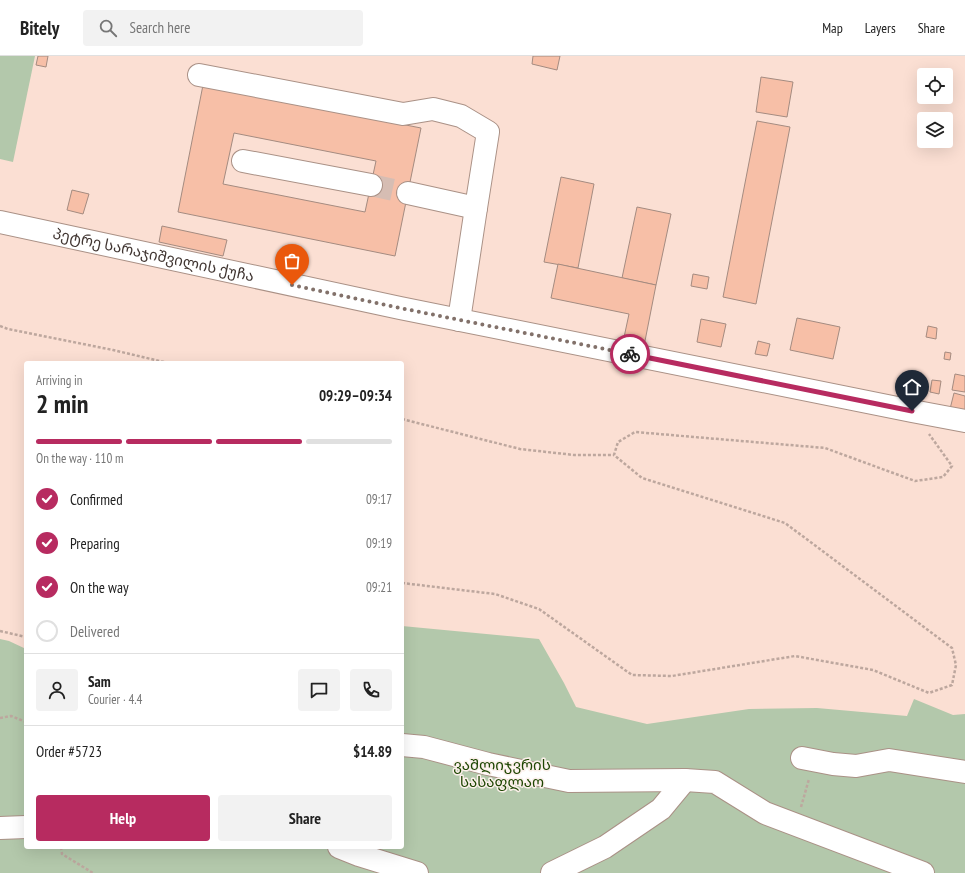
<!DOCTYPE html>
<html lang="en">
<head>
<meta charset="utf-8">
<style>
  body { margin:0; font-family:"PT Sans Narrow","Noto Sans Georgian",sans-serif; background:#f2f2f2; color:#222; height:100vh; display:flex; flex-direction:column; font-size:15px; white-space:nowrap }
  * { box-sizing:border-box; margin:0 }
  p { font-size:13px; color:#767676 }
  .icon { flex:none; width:22px; height:22px; fill:none; stroke:currentColor; stroke-width:2; stroke-linecap:round; stroke-linejoin:round }
  .map { position:relative; flex:1; overflow:hidden }
  .drawer { position:absolute; left:24px; top:305px; width:380px; height:488px; display:flex; flex-direction:column; background:#fff; border-radius:4px; box-shadow:0 4px 16px #0002 }
  .drawer>* { flex:none }
  .fabs { position:absolute; left:917px; top:12px; display:grid; gap:8px }
  .fabs a { display:grid; place-items:center; width:36px; height:36px; border-radius:4px; background:#fff; box-shadow:0 4px 16px #0002; font-size:20px }
  .pin { position:absolute; display:grid; place-items:center; width:34px; height:34px; color:#fff; margin:-41px -17px; border-radius:50% 50% 50% 0; rotate:-45deg; box-shadow:0 0 4px #0007 }
  .pin .icon { rotate:45deg }
  .courier { position:absolute; display:grid; place-items:center; width:40px; height:40px; margin:-20px; border:3px solid #b72b60; border-radius:50%; background:#fff; color:#222; box-shadow:0 1px 5px #0007 }
  .headline em { font-style:normal; font-weight:700 }
  .headline div { display:flex; flex-direction:column-reverse }
  .headline { display:flex; align-items:center; justify-content:space-between; height:68px; padding:0 12px }
  h1 { font-size:26px; font-weight:700; line-height:30px }
  .bar { display:grid; grid-template-columns:repeat(4,1fr); gap:6px 4px; align-content:center; height:48px; padding:0 12px }
  .bar i { height:5px; border-radius:3px; background:#e0e0e0 }
  .bar .on { background:#b72b60 }
  .bar p { grid-column:span 4 }
  .line { display:flex; align-items:center; gap:10px; padding:0 12px; border-top:1px solid #e0e0e0 }
  .line div { flex:1 }
  .round { display:grid; place-items:center; flex:none; width:42px; height:42px; border-radius:4px; background:#f2f2f2 }
  ol { padding:0 12px; list-style:none }
  li { display:flex; align-items:center; gap:12px; height:44px }
  li p { margin-inline-start:auto }
  li .icon { padding:4px; border-radius:50%; background:#b72b60; color:#fff; stroke-width:4 }
  li:last-child { color:#767676 }
  li i { width:22px; height:22px; border:2px solid #e0e0e0; border-radius:50% }
  .primary-button { display:flex; gap:8px; margin-top:auto; padding:8px 12px }
  .primary-button a { flex:1; height:46px; border-radius:4px; background:#b72b60; color:#fff; font-size:16px; font-weight:700; line-height:46px; text-align:center }
  .primary-button a+a { background:#f2f2f2; color:#222 }
  header { display:flex; align-items:center; gap:24px; box-sizing:border-box; height:56px; padding:0 20px; background:#fff; border-bottom:1px solid #e0e0e0 }
  header strong { font-size:19px }
  nav { display:flex; gap:22px; margin-inline-start:auto; font-size:14px }
  .search { width:280px; height:36px; background:#f2f2f2; display:flex; align-items:center; gap:10px; box-sizing:border-box; padding:0 14px; border-radius:4px; color:#767676; font-size:15px }
  .map>svg:first-child { display:block }
  .green { fill:#b3c8ab }
  .building { fill:#f7bfa7; stroke:#a48b80; fill-rule:evenodd }
  .lines { fill:none; stroke-linecap:round; stroke-linejoin:round }
  .minor-tunnel { stroke:#d6bdb3; stroke-width:22; stroke-dasharray:22 11; stroke-linecap:butt }
  .minor-casing { stroke:#aa9186; stroke-width:24 }
  .path { stroke:#bda79e; stroke-width:2.5; stroke-dasharray:3 2; stroke-linecap:butt }
  .minor { stroke:#fff; stroke-width:22 }
  .done { stroke:#82716a; stroke-width:4; stroke-dasharray:0 7.2 }
  .route { stroke:#b72b60; stroke-width:5 }
  .labels { text-anchor:middle; stroke-width:3; stroke-linejoin:round; paint-order:stroke }
  .street-label { font-size:15px; fill:#413632; stroke:#fcf0eb }
  .park-label { font-size:15px; fill:#1e4602; stroke:#fcf0eb }
</style>
</head>
<body>
<header>
<strong>Bitely</strong>
<div class="search"><svg class="icon" aria-label="search" viewBox="0 0 24 24"><circle cx="10" cy="10" r="6"/><path d="M15 15l6 6"/></svg>Search here</div>
<nav><a>Map</a><a>Layers</a><a>Share</a></nav>
</header>
<div class="map">
<svg width="965" height="817" viewBox="0 0 965 817">
  <rect width="100%" height="100%" fill="#fbdfd3"/>
  <g class="green">
    <polygon points="0,0 35,0 13,106 0,103"/>
    <polygon points="402,570 539,583 564,627 576,651 647,668 749,653 817,652 907,660 914,643 953,659 965,658 965,817 0,817 0,583 9,585 26,593 26,791 402,791"/>
  </g>
  <g class="building">
    <polygon points="38,0 48,0 46,11 36,9"/>
    <polygon points="533,0 560,0 557,14 532,8"/>
    <polygon points="761,21 793,26 787,61 756,56"/>
    <path d="M203 29 421 72 395 200 178 156ZM234 77 376 105 365 156 223 128Z"/>
    <polygon points="757,65 790,71 756,248 723,241"/>
    <polygon points="561,121 594,128 578,212 544,206"/>
    <polygon points="72,134 89,138 83,158 67,154"/>
    <polygon points="637,151 671,158 656,229 622,222"/>
    <polygon points="162,170 227,184 223,200 159,186"/>
    <polygon points="558,208 656,229 644,290 623,286 629,258 551,242"/>
    <polygon points="693,218 709,221 707,233 691,230"/>
    <polygon points="797,262 840,271 833,303 790,294"/>
    <polygon points="701,263 726,268 721,291 697,286"/>
    <polygon points="928,270 937,272 936,283 926,281"/>
    <polygon points="758,285 770,288 767,300 755,298"/>
    <polygon points="945,296 951,297 950,304 944,303"/>
    <polygon points="955,318 965,320 965,336 952,334"/>
    <polygon points="932,324 941,325 939,338 930,336"/>
    <polygon points="954,337 965,340 965,356 950,353"/>
  </g>
  <g class="lines">
    <polyline class="minor-tunnel" points="371,129 408,137"/>
    <g class="minor-casing">
      <g id="minor">
        <polyline points="199,19 403,58 433,53 461,60 488,76 476,152 459,264"/>
        <polyline points="243,105 371,129"/>
        <polyline points="408,137 476,152"/>
        <path id="s1" d="M0 166 400 252 912 355 965 365"/>
        <polyline points="402,689 424,691 488,708 569,725 685,724 715,726 765,757 923,817"/>
        <polyline points="802,702 833,708 856,710 889,704 965,716"/>
        <polyline points="0,772 26,771"/>
        <polyline points="339,791 359,799 417,817"/>
        <polyline points="552,817 605,791 661,753 685,724"/>
      </g>
    </g>
    <g class="path">
      <polyline points="0,270 8,273 113,294 168,307"/>
      <polyline points="402,363 520,393 574,399 614,399"/>
      <polyline points="402,527 495,538 539,553 632,619 672,620 795,600 873,614 929,637 952,629 956,609 952,592 785,467 642,422 614,399 618,386 635,376 825,392 915,425 943,421 952,410 929,378"/>
      <polyline points="0,575 26,581"/>
      <polyline points="0,662 11,660 26,666"/>
      <polyline points="801,751 809,723"/>
      <polyline points="61,791 62,798 93,817"/>
    </g>
    <use href="#minor" class="minor"/>
  </g>
  <g class="lines">
    <polyline class="done" points="292,229 400,252 630,298"/>
    <polyline class="route" points="630,298 912,355"/>
  </g>
  <g class="labels">
    <g class="street-label">
      <text dy="5" stroke="none"><textPath href="#s1" startOffset="157">პეტრე სარაჯიშვილის ქუჩა</textPath></text>
    </g>
    <g class="park-label">
      <text x="502" y="714">ვაშლიჯვრის<tspan x="502" dy="17">სასაფლაო</tspan></text>
    </g>
  </g>
</svg>
<div class="fabs">
<a><svg class="icon" aria-label="locate" viewBox="0 0 24 24"><circle cx="12" cy="12" r="6"/><path d="M12 2v4M12 18v4M2 12h4M18 12h4"/></svg></a>
<a><svg class="icon" aria-label="layers" viewBox="0 0 24 24"><path d="M12 4l9 5-9 5-9-5zM3 14l9 5 9-5"/></svg></a>
</div>
<div class="pin" style="left:292px;top:229px;background:#ea580c"><svg class="icon" aria-label="bag" viewBox="0 0 24 24"><path d="M5 8h14l-1 12H6zM9 8a3 3 0 0 1 6 0"/></svg></div>
<div class="pin" style="left:912px;top:355px;background:#1f2937"><svg class="icon" aria-label="home" viewBox="0 0 24 24"><path d="M3 11l9-7 9 7M6 9v11h12V9"/></svg></div>
<div class="courier" style="left:630px;top:298px"><svg class="icon" aria-label="bike" viewBox="0 0 24 24"><circle cx="6" cy="16" r="4"/><circle cx="18" cy="16" r="4"/><path d="M6 16l4-8h5l3 8M10 8l3 8H6M13 5h3"/></svg></div>
<section class="drawer">
<div class="headline"><div><h1>2 min</h1><p>Arriving in</p></div><em>09:29–09:34</em></div>
<div class="bar"><i class="on"></i><i class="on"></i><i class="on"></i><i></i><p>On the way · 110 m</p></div>
<ol>
<li><svg class="icon" aria-label="check" viewBox="0 0 24 24"><path d="M5 12l5 5 9-10"/></svg>Confirmed<p>09:17</p></li>
<li><svg class="icon" aria-label="check" viewBox="0 0 24 24"><path d="M5 12l5 5 9-10"/></svg>Preparing<p>09:19</p></li>
<li><svg class="icon" aria-label="check" viewBox="0 0 24 24"><path d="M5 12l5 5 9-10"/></svg>On the way<p>09:21</p></li>
<li><i></i>Delivered</li>
</ol>
<div class="line" style="height:72px"><a class="round"><svg class="icon" aria-label="person" viewBox="0 0 24 24"><circle cx="12" cy="8" r="4"/><path d="M4 21q1-7 8-7t8 7"/></svg></a><div><b>Sam</b><p>Courier · 4.4</p></div><a class="round"><svg class="icon" aria-label="chat" viewBox="0 0 24 24"><path d="M4 5h16v11H9l-5 4z"/></svg></a><a class="round"><svg class="icon" aria-label="phone" viewBox="0 0 24 24"><path d="M5 4h4l2 5-3 2q2 4 5 5l2-3 5 2v4C11 20 4 13 5 4z"/></svg></a></div>
<div class="line" style="height:52px"><div>Order #5723</div><b>$14.89</b></div>
<div class="primary-button"><a>Help</a><a>Share</a></div>
</section>
</div>
</body>
</html>
